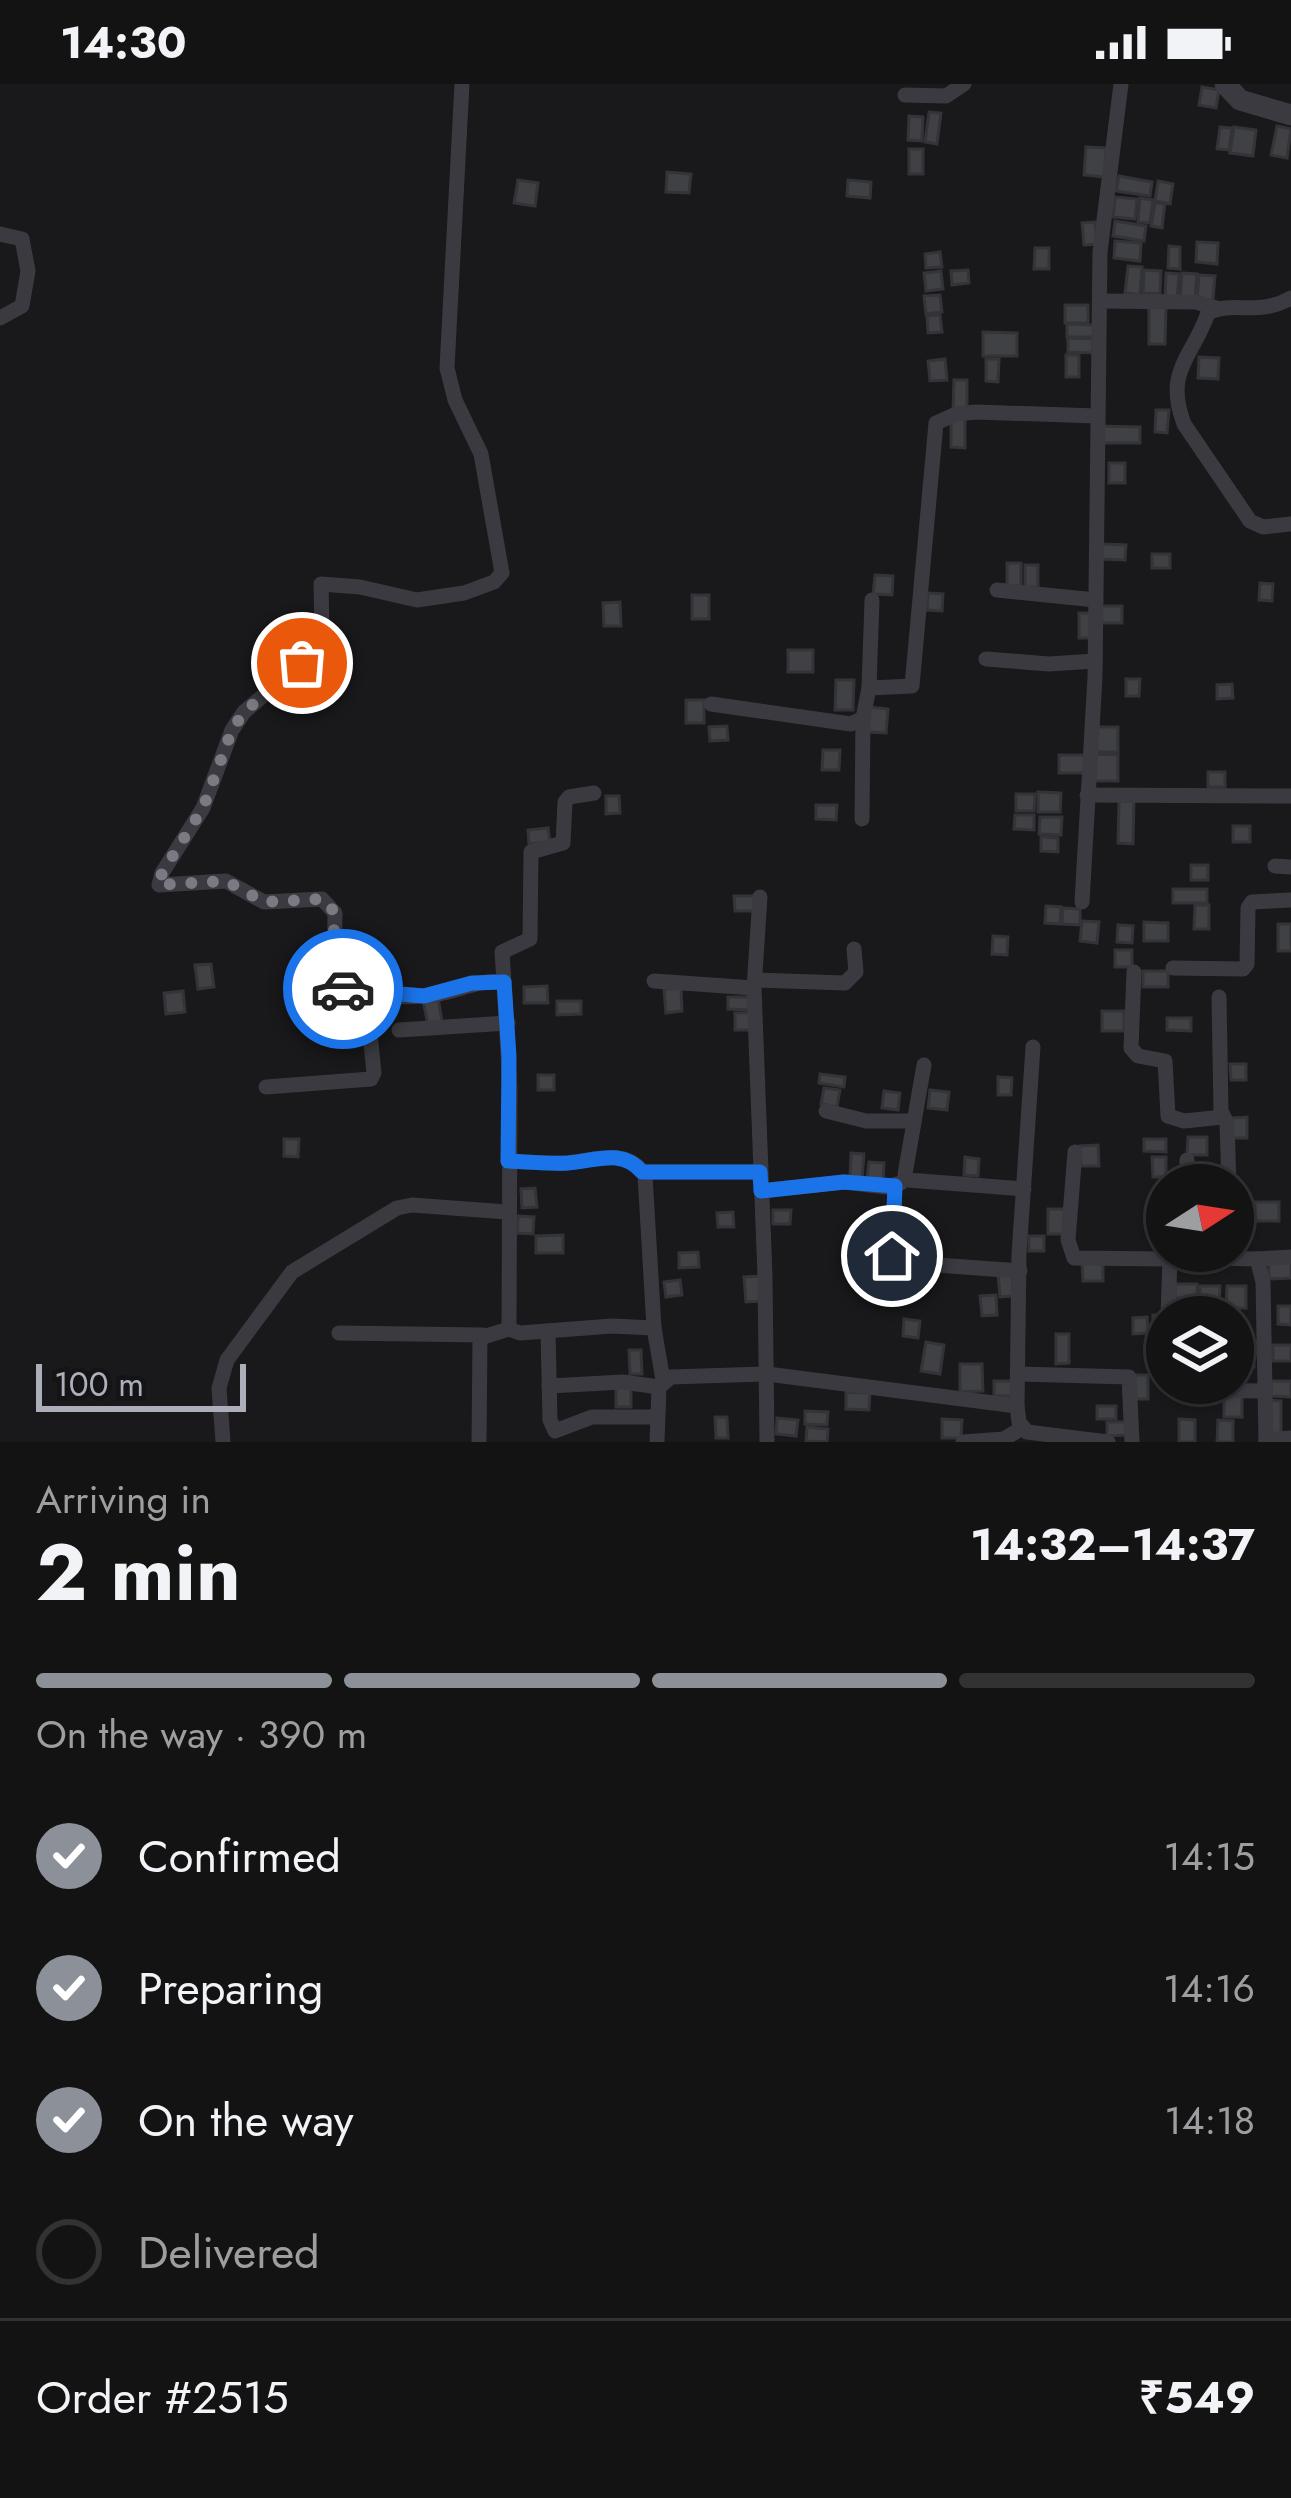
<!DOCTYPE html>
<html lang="en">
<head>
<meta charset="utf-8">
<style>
  body { margin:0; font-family:Jost,sans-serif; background:#202022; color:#f1f3f6; height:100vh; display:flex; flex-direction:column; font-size:45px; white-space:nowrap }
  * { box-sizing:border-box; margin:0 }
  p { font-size:39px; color:#9d9ea0 }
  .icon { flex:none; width:66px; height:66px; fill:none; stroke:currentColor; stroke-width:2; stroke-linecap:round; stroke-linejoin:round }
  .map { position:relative; height:1358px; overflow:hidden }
  .drawer { display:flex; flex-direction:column; background:#131314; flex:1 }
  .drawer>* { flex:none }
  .needle { width:78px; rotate:78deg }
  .tools { position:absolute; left:1146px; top:1080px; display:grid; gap:24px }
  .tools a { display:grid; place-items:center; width:108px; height:108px; border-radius:50%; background:#131314; box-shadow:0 3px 9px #0004,0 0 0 3px #323234; font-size:60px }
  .scale { position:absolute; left:36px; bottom:30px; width:210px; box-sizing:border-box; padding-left:12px; border:6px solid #acaeba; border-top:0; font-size:33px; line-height:42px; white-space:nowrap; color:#acaeba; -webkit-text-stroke:9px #141416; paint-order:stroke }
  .pin { position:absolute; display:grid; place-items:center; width:102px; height:102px; color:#fff; margin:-51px; border:6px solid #fff; border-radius:50%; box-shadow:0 3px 12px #0007 }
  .courier { position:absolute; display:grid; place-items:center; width:120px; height:120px; margin:-60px; border:9px solid #1a73e8; border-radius:50%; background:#fff; color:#222; box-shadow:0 3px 15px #0007 }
  .summary em { font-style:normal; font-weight:700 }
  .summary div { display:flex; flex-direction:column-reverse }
  .summary { display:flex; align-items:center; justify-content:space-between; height:204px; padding:0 36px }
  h1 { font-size:78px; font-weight:700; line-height:90px }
  .bar { display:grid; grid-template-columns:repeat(4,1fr); gap:18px 12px; align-content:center; height:144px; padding:0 36px }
  .bar i { height:15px; border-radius:9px; background:#323234 }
  .bar .selected { background:#8c9099 }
  .bar p { grid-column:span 4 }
  .line { display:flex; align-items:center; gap:30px; padding:0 36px; border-top:3px solid #323234 }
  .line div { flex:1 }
  ol { padding:0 36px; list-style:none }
  li { display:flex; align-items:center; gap:36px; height:132px }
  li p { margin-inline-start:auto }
  li .icon { padding:12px; border-radius:50%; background:#8c9099; color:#fff; stroke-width:4 }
  li:last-child { color:#9d9ea0 }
  li i { width:66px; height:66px; border:6px solid #323234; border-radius:50% }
  .status { display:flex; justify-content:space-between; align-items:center; height:84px; padding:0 60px; background:#131314; direction:ltr }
  .status svg { height:33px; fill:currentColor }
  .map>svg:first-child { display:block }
  .building { fill:#404145; stroke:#343337; stroke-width:3 }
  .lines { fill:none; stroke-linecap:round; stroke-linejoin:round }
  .minor { stroke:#3a3a40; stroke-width:15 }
  .tertiary { stroke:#3a3a40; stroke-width:21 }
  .done { stroke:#797a82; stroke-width:12; stroke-dasharray:0 21.6 }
  .route { stroke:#1a73e8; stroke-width:15 }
</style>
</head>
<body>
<div class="status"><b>14:30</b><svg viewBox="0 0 49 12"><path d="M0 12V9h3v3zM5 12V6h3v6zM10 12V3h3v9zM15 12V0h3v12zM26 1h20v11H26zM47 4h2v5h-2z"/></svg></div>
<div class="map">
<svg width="1291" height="1358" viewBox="0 0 1291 1358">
  <rect width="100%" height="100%" fill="#19191b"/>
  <g class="building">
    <polygon points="1202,3 1219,6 1216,24 1199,21"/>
    <polygon points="929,28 941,29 937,60 925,58"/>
    <polygon points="909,32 923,33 922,57 908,56"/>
    <polygon points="1277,42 1291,45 1287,74 1271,71"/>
    <polygon points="1220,43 1232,44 1229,66 1217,65"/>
    <polygon points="1234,43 1256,46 1253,72 1230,69"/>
    <polygon points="1086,63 1106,64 1105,93 1084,91"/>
    <rect x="909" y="65" width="14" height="25"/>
    <polygon points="667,88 691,90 689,109 666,108"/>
    <polygon points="1119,92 1152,98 1150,112 1116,107"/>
    <polygon points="518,96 538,99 535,122 514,119"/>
    <polygon points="848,96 871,98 870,114 847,112"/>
    <polygon points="1158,97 1173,100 1170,120 1155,117"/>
    <polygon points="1115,113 1137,115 1135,135 1113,133"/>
    <polygon points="1140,114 1153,116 1150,139 1138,138"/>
    <polygon points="1155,119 1165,120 1162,144 1151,142"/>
    <polygon points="1115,137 1146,142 1144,157 1113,152"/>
    <polygon points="1095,138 1097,160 1084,161 1082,139"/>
    <polygon points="1115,157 1141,159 1140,177 1114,174"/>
    <polygon points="1197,158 1218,159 1217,180 1196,178"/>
    <polygon points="1169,162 1180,163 1180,185 1168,184"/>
    <polygon points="1035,164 1049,164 1049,185 1034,185"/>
    <polygon points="940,168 942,183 926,184 925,170"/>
    <polygon points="1128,182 1142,183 1140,211 1125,209"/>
    <polygon points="968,186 969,199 952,201 951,187"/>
    <polygon points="1144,186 1161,187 1160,210 1143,209"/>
    <polygon points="941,187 943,205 926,207 924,189"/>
    <polygon points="1166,189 1179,190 1177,215 1165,214"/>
    <polygon points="1182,189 1197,190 1195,216 1180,215"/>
    <polygon points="1199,191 1215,192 1213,216 1197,215"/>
    <polygon points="940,211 942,228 926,230 924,212"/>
    <polygon points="1149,219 1166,220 1165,260 1149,260"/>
    <rect x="1065" y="221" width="23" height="18"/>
    <polygon points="940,231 942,248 928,249 927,232"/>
    <polygon points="1067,240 1094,241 1094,253 1067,253"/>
    <polygon points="983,248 1017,249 1017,272 983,272"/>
    <polygon points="1068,254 1093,255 1092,269 1068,268"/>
    <rect x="1066" y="271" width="13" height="22"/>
    <polygon points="1199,273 1219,274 1218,295 1198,294"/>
    <polygon points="945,275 947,296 930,297 928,277"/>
    <polygon points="986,275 999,275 998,298 986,297"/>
    <polygon points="954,296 967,296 967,328 953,328"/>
    <polygon points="1156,326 1169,326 1167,349 1155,348"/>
    <polygon points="951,333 965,333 965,364 951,363"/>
    <polygon points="1099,342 1140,343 1140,359 1099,359"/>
    <rect x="1109" y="379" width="16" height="20"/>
    <polygon points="1100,460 1126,461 1125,476 1100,475"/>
    <rect x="1152" y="470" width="18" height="14"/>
    <rect x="1007" y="479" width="14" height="23"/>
    <rect x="1025" y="481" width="13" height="22"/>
    <polygon points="875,491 893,492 892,511 873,510"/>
    <polygon points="1260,499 1273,500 1272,517 1259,516"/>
    <polygon points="928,509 943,510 942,527 927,526"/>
    <rect x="692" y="511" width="17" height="24"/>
    <polygon points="620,518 621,542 604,542 603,519"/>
    <rect x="1098" y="522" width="24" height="17"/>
    <rect x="1079" y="529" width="13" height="25"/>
    <rect x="788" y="566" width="25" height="22"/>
    <polygon points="1126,595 1140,595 1139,612 1126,612"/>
    <polygon points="836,596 854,596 853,626 835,626"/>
    <polygon points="1232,600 1233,614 1217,615 1217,601"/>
    <rect x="686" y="616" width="18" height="23"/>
    <polygon points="869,623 888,625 886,649 866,648"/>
    <polygon points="727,642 728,656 710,657 709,643"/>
    <polygon points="1097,643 1118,643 1118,668 1096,668"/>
    <polygon points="823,666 840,666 839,686 822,686"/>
    <polygon points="1093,670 1118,671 1118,697 1093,697"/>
    <rect x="1059" y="671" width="26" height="18"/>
    <rect x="1208" y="688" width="17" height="15"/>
    <polygon points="1038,708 1061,709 1060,728 1038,728"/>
    <polygon points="1016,710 1035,710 1034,727 1016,727"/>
    <polygon points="606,712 619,712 620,729 606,730"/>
    <polygon points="1119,717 1134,717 1133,760 1118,759"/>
    <polygon points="816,721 837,721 836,736 816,735"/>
    <polygon points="1015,731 1034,731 1034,746 1014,745"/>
    <polygon points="1040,733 1062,733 1061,751 1039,750"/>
    <rect x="1233" y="742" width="17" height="16"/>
    <polygon points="548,744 550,758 529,760 528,746"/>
    <polygon points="1041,753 1058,754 1058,768 1041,767"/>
    <rect x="1191" y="781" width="17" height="15"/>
    <rect x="1173" y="805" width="34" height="14"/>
    <polygon points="734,812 754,812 754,827 735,827"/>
    <polygon points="1195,821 1209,821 1209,845 1194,845"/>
    <polygon points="1046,822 1061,823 1060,840 1045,839"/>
    <polygon points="1063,824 1080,825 1080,841 1062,840"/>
    <polygon points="1082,837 1099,838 1097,859 1080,857"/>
    <polygon points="1144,838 1168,839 1168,857 1144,857"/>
    <rect x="1278" y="840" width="13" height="27"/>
    <polygon points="1118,841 1133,842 1132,859 1117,858"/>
    <polygon points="993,852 1008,853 1007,871 992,870"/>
    <rect x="1115" y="866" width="17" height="17"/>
    <polygon points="211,880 214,903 198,905 195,881"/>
    <rect x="1143" y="887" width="25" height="16"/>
    <polygon points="547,902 548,919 524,919 524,903"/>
    <polygon points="681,904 682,927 666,929 664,905"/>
    <polygon points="183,907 185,928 166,930 164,909"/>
    <polygon points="438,913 442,938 428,941 423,916"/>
    <polygon points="728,913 750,913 750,926 728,925"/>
    <polygon points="557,917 581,917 581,930 557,931"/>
    <rect x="1102" y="927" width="22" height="20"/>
    <rect x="735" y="929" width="17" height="17"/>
    <polygon points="1167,934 1191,934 1191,947 1167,946"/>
    <polygon points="1230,980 1246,980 1246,996 1231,996"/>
    <polygon points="820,990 845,993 844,1003 819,999"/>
    <rect x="538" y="991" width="16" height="15"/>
    <polygon points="998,993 1012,994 1011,1011 998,1011"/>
    <polygon points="824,1004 840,1006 837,1023 821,1020"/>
    <polygon points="930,1006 949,1008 947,1026 928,1024"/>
    <polygon points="884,1007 900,1009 898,1026 882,1024"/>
    <polygon points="1247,1033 1247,1054 1232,1054 1233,1034"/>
    <polygon points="1188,1053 1207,1053 1207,1071 1187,1071"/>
    <polygon points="284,1055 299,1055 298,1073 284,1072"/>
    <polygon points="1144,1055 1166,1055 1166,1068 1144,1067"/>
    <polygon points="1098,1061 1099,1082 1081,1082 1080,1062"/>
    <polygon points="851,1069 864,1070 862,1094 850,1093"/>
    <polygon points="965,1073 979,1075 978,1092 964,1091"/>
    <polygon points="1152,1073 1166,1073 1166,1093 1153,1093"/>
    <polygon points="869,1078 884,1079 883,1096 867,1095"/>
    <polygon points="535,1104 537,1123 522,1124 521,1105"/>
    <rect x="1237" y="1110" width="13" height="25"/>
    <rect x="1255" y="1118" width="24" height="19"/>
    <rect x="1048" y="1125" width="18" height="25"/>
    <polygon points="773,1126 791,1126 790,1140 773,1140"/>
    <polygon points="733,1128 734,1143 718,1143 717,1129"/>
    <polygon points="518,1132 534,1133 533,1150 517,1149"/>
    <polygon points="563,1151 563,1169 536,1169 536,1152"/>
    <rect x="1029" y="1152" width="15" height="15"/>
    <polygon points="698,1168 699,1183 679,1184 679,1169"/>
    <polygon points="1269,1175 1291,1175 1291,1194 1269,1195"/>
    <polygon points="1082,1178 1103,1178 1103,1197 1083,1197"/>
    <polygon points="1012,1189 1013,1212 1000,1213 998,1190"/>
    <polygon points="762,1192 763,1217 746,1218 744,1193"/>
    <polygon points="680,1196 682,1211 666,1213 664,1198"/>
    <rect x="1175" y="1200" width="22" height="14"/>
    <polygon points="1200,1202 1220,1202 1219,1226 1200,1226"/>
    <polygon points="1227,1202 1246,1202 1246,1224 1226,1224"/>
    <polygon points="996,1211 997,1231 982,1232 980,1212"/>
    <polygon points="1278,1222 1291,1222 1291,1241 1278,1240"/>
    <polygon points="1153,1231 1167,1231 1167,1252 1153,1251"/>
    <polygon points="1147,1233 1148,1249 1133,1250 1133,1234"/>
    <polygon points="904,1235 920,1237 918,1254 903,1252"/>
    <polygon points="1056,1250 1069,1250 1069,1279 1056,1280"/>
    <polygon points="926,1258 944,1261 940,1290 921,1287"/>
    <rect x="1273" y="1261" width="18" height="16"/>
    <polygon points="1253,1265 1254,1283 1233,1284 1233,1266"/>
    <polygon points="629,1266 641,1266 642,1290 630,1290"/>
    <polygon points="960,1280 982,1280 983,1307 960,1308"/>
    <rect x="1134" y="1291" width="14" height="24"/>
    <rect x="994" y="1297" width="22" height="15"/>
    <polygon points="1271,1297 1291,1297 1291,1313 1271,1312"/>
    <rect x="616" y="1301" width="15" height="22"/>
    <polygon points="846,1308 870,1309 869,1326 846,1325"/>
    <rect x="1224" y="1310" width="18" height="23"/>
    <polygon points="1268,1316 1281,1317 1281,1350 1268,1351"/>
    <rect x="1097" y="1322" width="19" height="13"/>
    <polygon points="805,1327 828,1328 827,1341 805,1340"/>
    <polygon points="715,1333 727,1333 728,1354 716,1354"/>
    <polygon points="777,1334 798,1336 796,1352 776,1350"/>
    <polygon points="942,1335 962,1336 961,1354 942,1354"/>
    <polygon points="1179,1335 1195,1336 1195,1358 1179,1358"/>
    <polygon points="1218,1336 1233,1337 1233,1358 1217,1358"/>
    <polygon points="1107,1338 1125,1338 1126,1351 1107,1352"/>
    <polygon points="807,1343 828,1345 827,1358 806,1357"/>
  </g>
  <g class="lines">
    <g class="minor">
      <path d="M462 0 447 284 455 316 481 370 502 489 494 498 464 509 417 516 360 503 321 500 322 546 315 562 302 579 244 628 232 646 203 724 162 789 159 801 226 797 264 818 322 815 335 829 334 897C349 914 415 915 438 910 461 906 479 895 504 898L510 1005 509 1245 520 1249 612 1242 654 1244 663 1296"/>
      <polyline points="905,11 946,12 964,0"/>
      <polyline points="0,150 22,155 28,187 22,222 0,234"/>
      <path d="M1291 214C1257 233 1234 216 1208 229 1192 275 1164 286 1184 340L1250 437 1263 443 1291 440"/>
      <polyline points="1100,217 1196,218 1216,224"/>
      <polyline points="997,506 1096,516"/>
      <polyline points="986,575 1049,580 1095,577"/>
      <polyline points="869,604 872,516"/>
      <polyline points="711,620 851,640 863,634 869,604 912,602 936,339 956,330 976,328 1097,332"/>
      <polyline points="1087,711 1291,712"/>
      <polyline points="862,735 863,634"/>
      <polyline points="1275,782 1291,783"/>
      <polyline points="760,813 754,904 765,1192 767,1358"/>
      <polyline points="1082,818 1095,593 1100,168 1121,0"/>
      <polyline points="1173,884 1243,885 1247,880 1248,824 1252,818 1291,816"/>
      <polyline points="1134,888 1131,964 1138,972 1165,977 1168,1032 1184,1037 1223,1033"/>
      <polyline points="755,896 845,899 856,888 854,865"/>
      <polyline points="654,897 754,904"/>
      <polyline points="504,898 502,868 530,855 531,768 563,759 565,718 569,713 594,709"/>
      <polyline points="1219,913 1221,1027 1227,1039 1229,1101"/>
      <polyline points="399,946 508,939"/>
      <polyline points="924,981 905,1090 908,1096 1024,1105"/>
      <polyline points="266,1003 371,995 374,989 366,909"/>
      <polyline points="826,1027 866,1037 914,1037"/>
      <polyline points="1075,1068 1068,1156 1074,1174 1167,1175"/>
      <polyline points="1187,1076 1187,1101"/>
      <path d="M508 1077C527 1078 547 1080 566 1079 595 1077 626 1062 645 1091L654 1244"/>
      <polyline points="642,1088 760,1088"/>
      <polyline points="895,1102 892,1172 895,1178 1020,1187"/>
      <polyline points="761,1107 844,1098 886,1103 901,1099"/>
      <polyline points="1257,1175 1291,1173"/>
      <polyline points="1168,1233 1170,1173 1257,1175 1263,1198 1266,1358"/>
      <polyline points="548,1247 550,1336 555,1347 592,1333 657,1333"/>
      <polyline points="339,1249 483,1251"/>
      <polyline points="1233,1263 1264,1264"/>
      <polyline points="1019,1290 1129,1293 1132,1358"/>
      <polyline points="549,1302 623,1298 659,1303"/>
      <polyline points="1177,1306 1265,1307"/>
      <polyline points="1017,1322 1019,1338 1027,1348 1108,1358"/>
      <polyline points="1266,1356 1291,1354"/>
      <polyline points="223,1358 219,1304 227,1276 292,1188 397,1124 412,1121 507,1128"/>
      <polyline points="479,1358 480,1254 509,1245"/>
      <polyline points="657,1358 659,1303 671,1293 767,1290 1017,1322 1019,1170 1033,963"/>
      <polyline points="963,1358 1004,1355 1022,1344"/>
    </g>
    <polyline class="tertiary" points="1225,0 1240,16 1291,31"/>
  </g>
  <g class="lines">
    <polyline class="done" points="302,579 244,628 232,646 203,724 162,789 159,801 226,797 264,818 322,815 329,819 334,829 334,897 343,905"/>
    <path class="route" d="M343 905 424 912 472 899 504 898 509 972 508 1077C528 1078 548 1080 568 1079 595 1077 622 1064 642 1088H760L761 1107 844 1098 895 1102 892 1172"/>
  </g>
</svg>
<div class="tools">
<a><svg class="needle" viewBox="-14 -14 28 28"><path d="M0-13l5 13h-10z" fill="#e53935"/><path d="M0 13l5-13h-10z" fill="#9d9ea0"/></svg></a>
<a><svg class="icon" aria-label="layers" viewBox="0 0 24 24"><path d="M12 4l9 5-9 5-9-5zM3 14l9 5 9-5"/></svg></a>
</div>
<div class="scale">100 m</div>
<div class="pin" style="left:302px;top:579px;background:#ea580c"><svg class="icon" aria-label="bag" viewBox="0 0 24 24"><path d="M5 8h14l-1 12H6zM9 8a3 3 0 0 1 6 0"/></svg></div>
<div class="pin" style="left:892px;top:1172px;background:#1f2937"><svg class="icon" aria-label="home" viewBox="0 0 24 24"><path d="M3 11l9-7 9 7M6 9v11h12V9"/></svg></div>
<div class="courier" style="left:343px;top:905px"><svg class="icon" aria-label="car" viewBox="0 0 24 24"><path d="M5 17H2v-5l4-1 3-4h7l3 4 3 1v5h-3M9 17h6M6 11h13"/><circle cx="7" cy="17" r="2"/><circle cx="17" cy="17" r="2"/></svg></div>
</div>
<section class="drawer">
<div class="summary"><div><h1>2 min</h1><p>Arriving in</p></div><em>14:32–14:37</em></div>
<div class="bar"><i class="selected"></i><i class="selected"></i><i class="selected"></i><i></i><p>On the way · 390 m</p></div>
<ol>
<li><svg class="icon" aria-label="check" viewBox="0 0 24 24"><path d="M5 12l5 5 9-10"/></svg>Confirmed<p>14:15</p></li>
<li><svg class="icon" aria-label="check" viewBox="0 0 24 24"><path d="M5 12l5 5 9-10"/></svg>Preparing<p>14:16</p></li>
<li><svg class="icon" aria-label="check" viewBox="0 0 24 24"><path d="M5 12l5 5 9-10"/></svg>On the way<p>14:18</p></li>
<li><i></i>Delivered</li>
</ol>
<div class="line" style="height:156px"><div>Order #2515</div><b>₹549</b></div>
</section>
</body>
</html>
